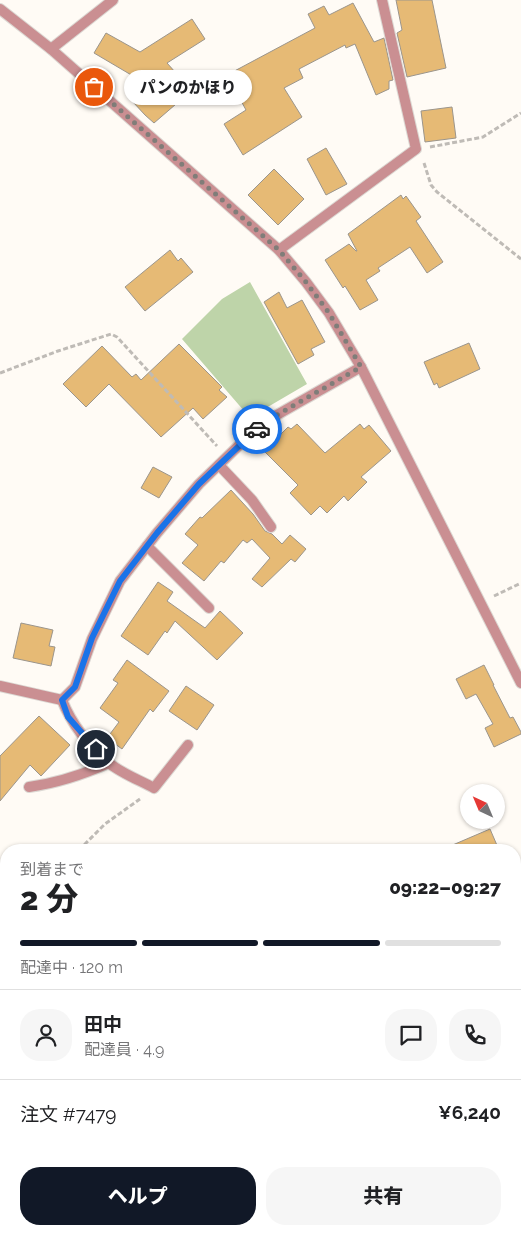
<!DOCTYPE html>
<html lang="ja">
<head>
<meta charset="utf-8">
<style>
  body { margin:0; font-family:Raleway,"Noto Sans JP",sans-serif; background:#f6f6f6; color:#202124; height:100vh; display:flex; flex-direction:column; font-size:19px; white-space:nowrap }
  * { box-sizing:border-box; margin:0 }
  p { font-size:16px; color:#757577 }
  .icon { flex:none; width:28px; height:28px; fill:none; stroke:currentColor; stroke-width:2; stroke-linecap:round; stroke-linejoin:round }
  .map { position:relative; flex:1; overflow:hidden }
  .panel { position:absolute; left:0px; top:844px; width:521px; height:391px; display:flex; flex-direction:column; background:#fff; border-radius:20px 20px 0 0; box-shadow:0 1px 4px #0004 }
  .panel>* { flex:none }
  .needle { width:32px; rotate:316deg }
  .buttons { position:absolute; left:460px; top:784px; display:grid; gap:10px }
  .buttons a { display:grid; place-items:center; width:45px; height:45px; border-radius:50%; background:#fff; box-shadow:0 1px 4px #0004; font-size:25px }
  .pin { position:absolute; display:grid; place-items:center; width:42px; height:42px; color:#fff; margin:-21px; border:2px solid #fff; border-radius:50%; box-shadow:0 1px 5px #0007 }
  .courier { position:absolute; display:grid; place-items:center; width:50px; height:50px; margin:-25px; border:4px solid #1a73e8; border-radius:50%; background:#fff; color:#222; box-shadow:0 1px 6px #0007 }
  .bubble { position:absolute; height:35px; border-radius:18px; background:#fff; box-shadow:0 1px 4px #0004; font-size:16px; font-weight:800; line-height:35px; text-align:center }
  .overview em { font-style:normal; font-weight:800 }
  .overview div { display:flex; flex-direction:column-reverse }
  .overview { display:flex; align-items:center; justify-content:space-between; height:85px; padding:0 20px }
  h1 { font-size:32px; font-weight:800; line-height:38px }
  .bar { display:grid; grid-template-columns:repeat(4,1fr); gap:8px 5px; align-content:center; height:60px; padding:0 20px }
  .bar i { height:6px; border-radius:4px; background:#e0e0e0 }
  .bar .current { background:#111827 }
  .bar p { grid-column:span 4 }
  .line { display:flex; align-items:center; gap:12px; padding:0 20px; border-top:1px solid #e0e0e0 }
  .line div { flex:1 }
  .round { display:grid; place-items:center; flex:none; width:52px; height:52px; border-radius:20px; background:#f6f6f6 }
  .cta { display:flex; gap:10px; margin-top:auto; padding:10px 20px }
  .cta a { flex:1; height:58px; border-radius:20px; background:#111827; color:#fff; font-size:20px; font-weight:800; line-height:58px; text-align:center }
  .cta a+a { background:#f6f6f6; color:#202124 }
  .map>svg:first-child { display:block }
  .green { fill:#bed4a9 }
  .building { fill:#e6ba75; stroke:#9b958c }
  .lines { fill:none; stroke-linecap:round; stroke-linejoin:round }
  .service-casing { stroke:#dcd8d3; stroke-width:12 }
  .minor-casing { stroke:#dcd8d3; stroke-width:12 }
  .path { stroke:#bfbbb6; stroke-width:3; stroke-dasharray:5 2.5; stroke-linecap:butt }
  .service { stroke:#ca8f92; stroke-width:10 }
  .minor { stroke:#ca8f92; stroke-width:10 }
  .done { stroke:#807d79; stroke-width:5; stroke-dasharray:0 9 }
  .route { stroke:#1a73e8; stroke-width:6 }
</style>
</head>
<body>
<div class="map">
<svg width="521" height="1234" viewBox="0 0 521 1234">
  <rect width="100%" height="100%" fill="#fffbf5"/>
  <polygon class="green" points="250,282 307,384 266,408 251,419 182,339 222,299"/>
  <g class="building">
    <polygon points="396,0 432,0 446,68 407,77 397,33 402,30"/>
    <polygon points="353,3 374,42 384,38 393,80 389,81 389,89 376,95 355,44 346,48 345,45 299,69 303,78 284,88 302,117 243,155 224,124 246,110 227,75 315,28 308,14 324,6 329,15"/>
    <polygon points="192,19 205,39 167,63 184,82 175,89 183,98 154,123 145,115 133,102 150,86 94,53 106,33 140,52"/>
    <polygon points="452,107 456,138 425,142 421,111"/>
    <polygon points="326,148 347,184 326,195 307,159"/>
    <polygon points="274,169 304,199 278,225 248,195"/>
    <polygon points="401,195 403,199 406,196 421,217 416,221 443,262 427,273 410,247 378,268 380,271 366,280 378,300 360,310 345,286 343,288 325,260 349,244 356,251 357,251 348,234"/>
    <polygon points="170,250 178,261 181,258 193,272 145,311 125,287"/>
    <polygon points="279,292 287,308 302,300 325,342 311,349 314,355 298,364 264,302"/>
    <polygon points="469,343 480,369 439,388 437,383 434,385 424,362"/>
    <polygon points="179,344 222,387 219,390 227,397 203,419 193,408 161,437 109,384 86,407 63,384 102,346 132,377 136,374 141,380"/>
    <polygon points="297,424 325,453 360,424 364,429 369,425 391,451 361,477 367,482 348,501 344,496 327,513 320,506 311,515 290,493 298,485 264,451 288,427 291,429"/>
    <polygon points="153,467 172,477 159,498 141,488"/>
    <polygon points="231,490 253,514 265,531 272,534 282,544 290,535 306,549 295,562 291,559 262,587 252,579 270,558 252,539 247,543 243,540 224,563 221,561 204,581 182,563 198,545 185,534 200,517 202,518"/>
    <polygon points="158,582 173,592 167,601 205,628 220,611 243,633 217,660 175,621 167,633 165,631 148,655 121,636"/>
    <polygon points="21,623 53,630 49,646 55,647 51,666 13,658"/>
    <polygon points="127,660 169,691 153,712 150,709 122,749 107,738 119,722 100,708 118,683 113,680"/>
    <polygon points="484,665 494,685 493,685 510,718 513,717 521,732 521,734 494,747 485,728 493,724 476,694 466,699 456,679"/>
    <polygon points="186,686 214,705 197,730 169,711"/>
    <polygon points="39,716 70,745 41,776 30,765 0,801 0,756"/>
    <polygon points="490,829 499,850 441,850"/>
  </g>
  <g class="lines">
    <g class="service-casing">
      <g id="service">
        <polyline points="219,465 252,500 271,527"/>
        <polyline points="147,546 209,608"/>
        <path d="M62 700C71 723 89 747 109 763 121 773 139 780 154 788L188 745"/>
        <path d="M29 787C58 783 82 775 109 763"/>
      </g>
    </g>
    <g class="minor-casing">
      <g id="minor">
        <polyline points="0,9 51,49 279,250 306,282 329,313 361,367 521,683"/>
        <polyline points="51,49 113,0"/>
        <polyline points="279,250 416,149 382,0"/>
        <polyline points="0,686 62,700 75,687 92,639 120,581 157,533 199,484 261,424 361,367"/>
      </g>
    </g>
    <g class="path">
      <polyline points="430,147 483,137 521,113"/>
      <polyline points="424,163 431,185 437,192 521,259"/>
      <polyline points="0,373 58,351 111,334 117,337 217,446"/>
      <polyline points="494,596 521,583"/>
      <polyline points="79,850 105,824 140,799"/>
      <polyline points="342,1229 347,1234"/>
      <polyline points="24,1234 27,1229"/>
    </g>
    <use href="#service" class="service"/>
    <use href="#minor" class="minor"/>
  </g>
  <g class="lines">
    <polyline class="done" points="94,87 279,250 306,282 329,313 361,367 261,424 257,429"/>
    <polyline class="route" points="96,749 68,717 62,700 75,687 92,638 120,581 157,533 199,484 257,429"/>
  </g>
</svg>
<div class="buttons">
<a><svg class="needle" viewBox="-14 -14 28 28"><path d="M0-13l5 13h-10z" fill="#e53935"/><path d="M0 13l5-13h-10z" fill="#757577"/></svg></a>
</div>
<div class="pin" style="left:94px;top:87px;background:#ea580c"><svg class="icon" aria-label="bag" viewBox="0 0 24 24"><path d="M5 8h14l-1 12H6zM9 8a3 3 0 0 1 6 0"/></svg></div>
<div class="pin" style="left:96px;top:749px;background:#1f2937"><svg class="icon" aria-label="home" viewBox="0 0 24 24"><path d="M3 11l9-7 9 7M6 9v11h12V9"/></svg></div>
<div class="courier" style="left:257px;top:429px"><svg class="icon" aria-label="car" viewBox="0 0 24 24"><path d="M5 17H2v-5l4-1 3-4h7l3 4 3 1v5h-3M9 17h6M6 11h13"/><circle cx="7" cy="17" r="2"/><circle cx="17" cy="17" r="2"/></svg></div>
<div class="bubble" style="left:124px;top:70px;width:128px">パンのかほり</div>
<section class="panel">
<div class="overview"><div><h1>2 分</h1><p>到着まで</p></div><em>09:22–09:27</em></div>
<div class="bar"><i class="current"></i><i class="current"></i><i class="current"></i><i></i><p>配達中 · 120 m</p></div>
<div class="line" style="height:90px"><a class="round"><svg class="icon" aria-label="person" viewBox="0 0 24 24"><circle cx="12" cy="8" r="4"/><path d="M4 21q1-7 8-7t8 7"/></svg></a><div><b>田中</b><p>配達員 · 4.9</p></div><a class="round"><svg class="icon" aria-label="chat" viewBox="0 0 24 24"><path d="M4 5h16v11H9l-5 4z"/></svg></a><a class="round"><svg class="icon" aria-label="phone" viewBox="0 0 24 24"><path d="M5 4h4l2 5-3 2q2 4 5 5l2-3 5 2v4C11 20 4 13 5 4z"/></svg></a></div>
<div class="line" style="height:65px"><div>注文 #7479</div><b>¥6,240</b></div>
<div class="cta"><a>ヘルプ</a><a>共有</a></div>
</section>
</div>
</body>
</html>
